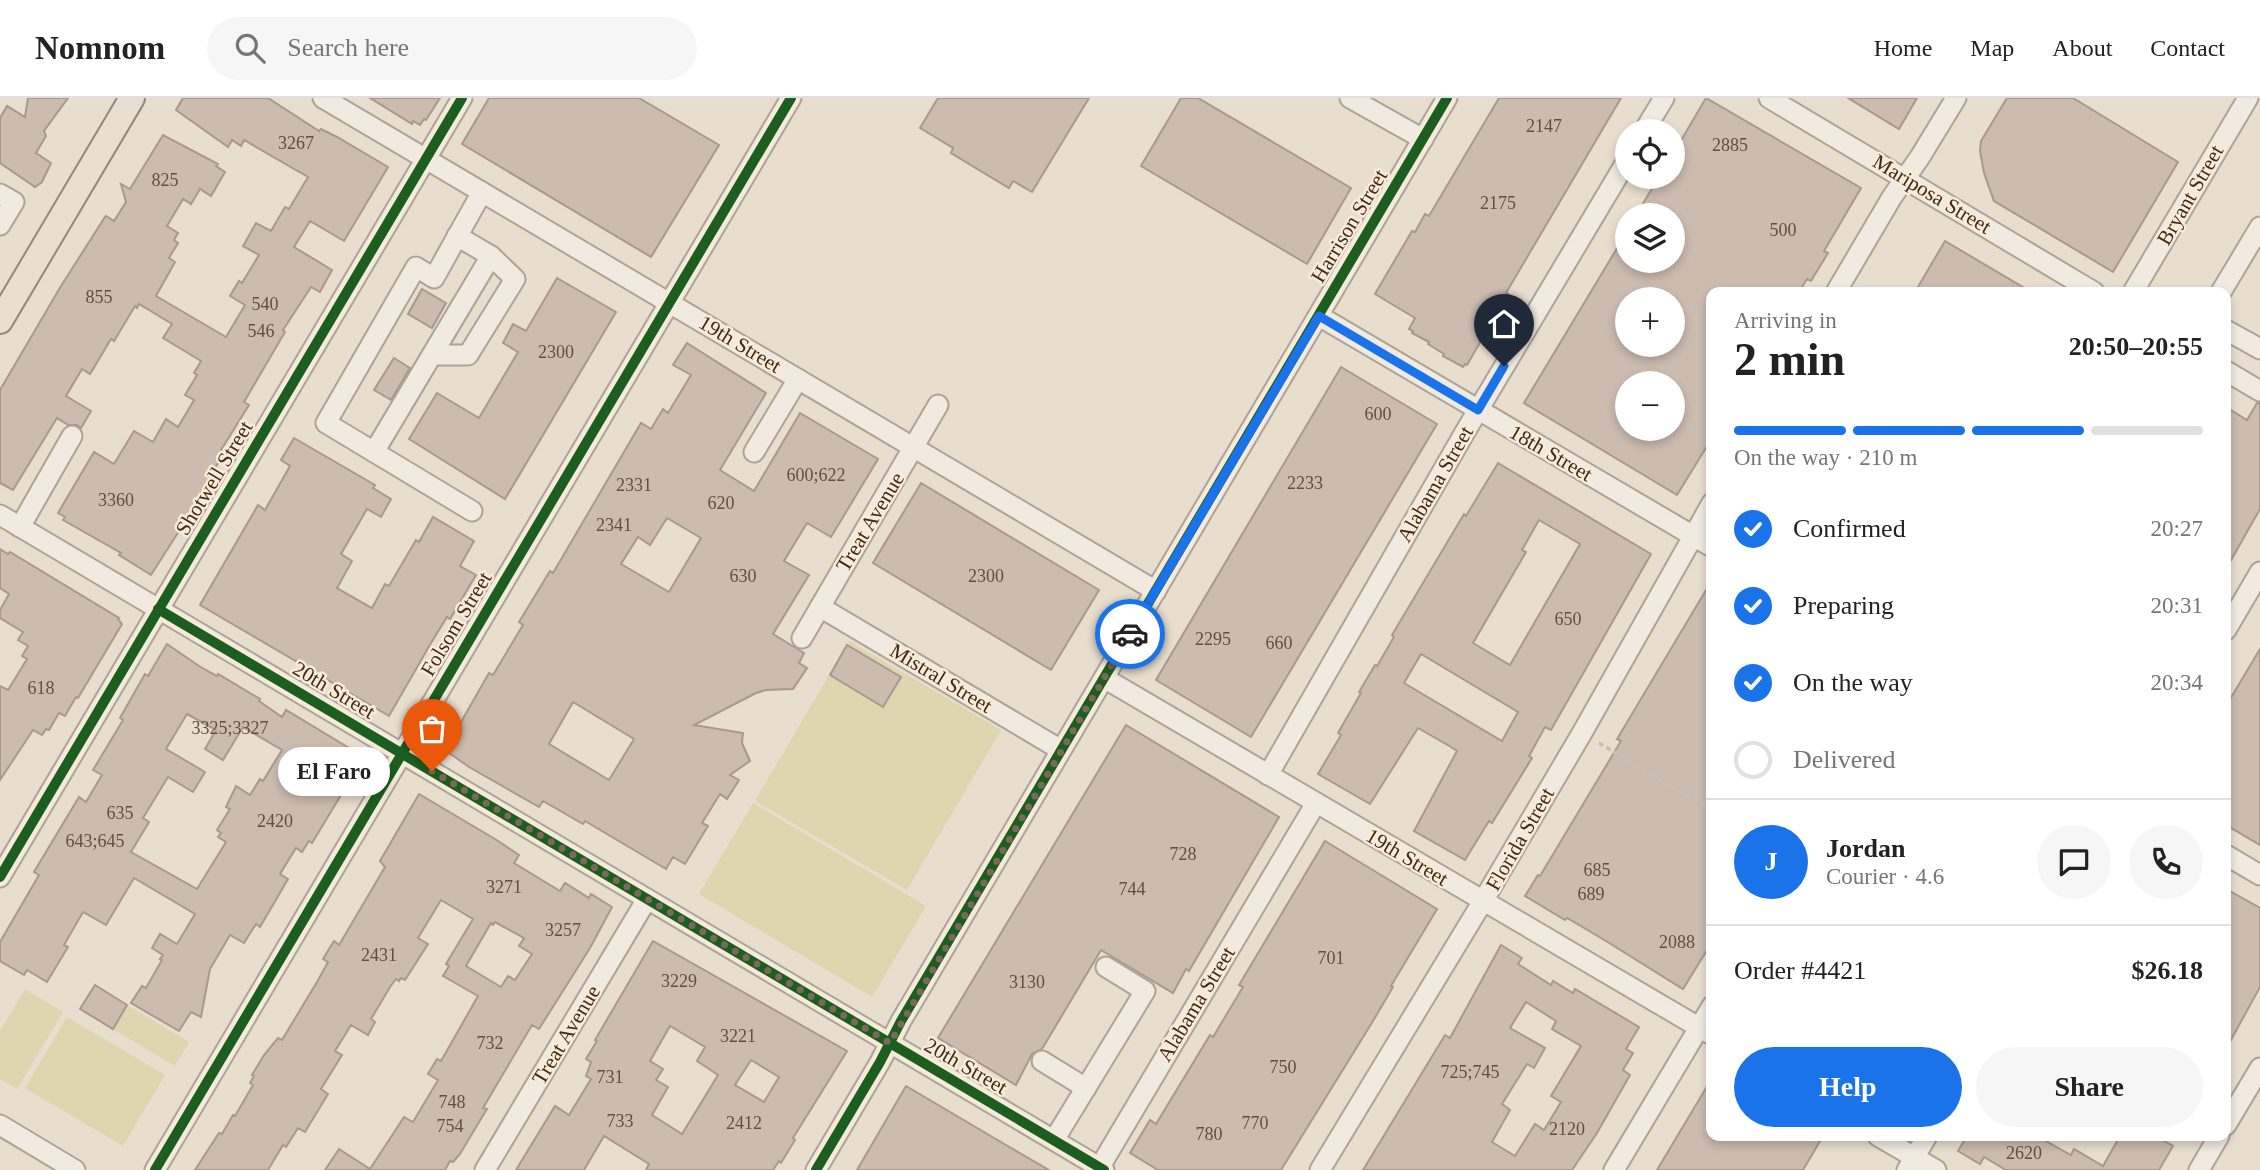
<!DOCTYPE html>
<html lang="en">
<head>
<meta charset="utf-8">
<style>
  body { margin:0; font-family:Georgia,serif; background:#f6f6f6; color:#222; height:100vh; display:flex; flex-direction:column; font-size:26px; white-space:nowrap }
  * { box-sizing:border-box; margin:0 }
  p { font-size:23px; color:#767676 }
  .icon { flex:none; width:38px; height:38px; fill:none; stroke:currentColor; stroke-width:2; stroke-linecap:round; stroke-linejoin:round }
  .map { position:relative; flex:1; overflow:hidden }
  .panel { position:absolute; left:1706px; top:189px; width:525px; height:854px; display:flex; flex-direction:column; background:#fff; border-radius:14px; box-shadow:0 4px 10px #0003 }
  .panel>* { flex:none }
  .controls { position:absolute; left:1615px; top:21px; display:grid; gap:14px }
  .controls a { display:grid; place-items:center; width:70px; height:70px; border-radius:50%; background:#fff; box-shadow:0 4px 10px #0003; font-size:35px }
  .pin { position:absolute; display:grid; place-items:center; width:60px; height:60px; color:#fff; margin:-72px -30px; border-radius:50% 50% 50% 0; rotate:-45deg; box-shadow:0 0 7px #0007 }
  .pin .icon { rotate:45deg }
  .courier { position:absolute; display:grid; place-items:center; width:70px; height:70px; margin:-35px; border:5px solid #1a73e8; border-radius:50%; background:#fff; color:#222; box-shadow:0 2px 9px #0007 }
  .bubble { position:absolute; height:49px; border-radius:24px; background:#fff; box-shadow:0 4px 10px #0003; font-size:23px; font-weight:600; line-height:49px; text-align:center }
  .summary em { font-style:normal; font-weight:600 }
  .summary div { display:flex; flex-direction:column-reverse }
  .summary { display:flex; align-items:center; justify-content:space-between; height:119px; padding:0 28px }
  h1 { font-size:46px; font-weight:600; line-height:52px }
  .bar { display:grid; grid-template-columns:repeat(4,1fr); gap:10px 7px; align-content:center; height:84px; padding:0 28px }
  .bar i { height:9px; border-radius:5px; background:#e0e0e0 }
  .bar .current { background:#1a73e8 }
  .bar p { grid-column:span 4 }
  .line { display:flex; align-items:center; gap:18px; padding:0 28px; border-top:2px solid #e0e0e0 }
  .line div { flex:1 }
  .round { display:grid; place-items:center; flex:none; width:74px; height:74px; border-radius:37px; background:#f6f6f6 }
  ol { padding:0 28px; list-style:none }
  li { display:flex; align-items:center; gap:21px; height:77px }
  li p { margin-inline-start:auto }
  li .icon { padding:7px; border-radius:50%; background:#1a73e8; color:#fff; stroke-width:4 }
  li:last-child { color:#767676 }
  li i { width:38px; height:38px; border:4px solid #e0e0e0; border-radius:50% }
  .primary-button { display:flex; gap:14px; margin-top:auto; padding:14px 28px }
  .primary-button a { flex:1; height:80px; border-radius:42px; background:#1a73e8; color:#fff; font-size:28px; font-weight:600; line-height:80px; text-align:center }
  .primary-button a+a { background:#f6f6f6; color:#222 }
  header { display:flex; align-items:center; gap:42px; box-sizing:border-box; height:98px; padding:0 35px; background:#fff; border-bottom:2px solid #e0e0e0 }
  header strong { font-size:33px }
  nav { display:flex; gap:38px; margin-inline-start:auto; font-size:24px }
  .search { width:490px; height:63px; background:#f6f6f6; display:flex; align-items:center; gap:18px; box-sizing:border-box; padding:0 24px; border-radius:38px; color:#767676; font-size:26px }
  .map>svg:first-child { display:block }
  .green { fill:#dcd7af }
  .building { fill:#ccbbaf; stroke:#a9998d; stroke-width:2; fill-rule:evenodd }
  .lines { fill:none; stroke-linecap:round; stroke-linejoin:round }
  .minor-casing { stroke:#aea397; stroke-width:23 }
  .major-casing { stroke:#93887e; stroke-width:28 }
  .path { stroke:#c9c0b7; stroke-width:3.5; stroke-dasharray:5 3.5; stroke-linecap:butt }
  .minor { stroke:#f0eae1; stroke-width:19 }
  .major { stroke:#e8dfd1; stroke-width:24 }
  .cycleway-casing { stroke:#f9ebd5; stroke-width:15 }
  .cycleway { stroke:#1b5e20; stroke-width:10 }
  .done { stroke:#7a695b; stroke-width:7; stroke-dasharray:0 12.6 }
  .route { stroke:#1a73e8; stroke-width:9 }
  .labels { text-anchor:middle; stroke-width:5; stroke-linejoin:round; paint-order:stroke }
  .number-label { font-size:18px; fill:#624e42 }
  .street-label { font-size:21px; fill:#3e2a1d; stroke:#f9ebd5 }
</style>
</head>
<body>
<header>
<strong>Nomnom</strong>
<div class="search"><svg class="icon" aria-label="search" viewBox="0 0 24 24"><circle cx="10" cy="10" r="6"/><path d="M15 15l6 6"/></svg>Search here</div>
<nav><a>Home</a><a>Map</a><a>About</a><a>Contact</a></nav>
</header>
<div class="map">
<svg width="2260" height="1072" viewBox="0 0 2260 1072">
  <rect width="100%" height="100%" fill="#e8dece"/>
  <g class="green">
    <polygon points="849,543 1001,632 907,792 755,703"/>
    <polygon points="753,705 926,808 872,899 699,796"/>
    <polygon points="25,891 63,914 17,991 0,981 0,933"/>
    <polygon points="127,907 189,944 175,968 113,931"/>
    <polygon points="67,919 165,977 123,1048 25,990"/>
  </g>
  <g class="building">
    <polygon points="28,0 68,0 44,33 46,38 36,55 51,65 42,84 35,89 0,65 0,20 7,8 25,19"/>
    <polygon points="183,0 268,0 319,33 321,31 337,39 388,69 344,143 310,123 294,149 332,172 320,194 311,189 283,232 285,234 244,304 249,307 221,352 224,354 190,416 151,477 119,457 121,455 63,422 65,419 58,415 94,354 114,366 134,333 153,344 166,321 178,329 194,302 185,297 197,277 194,275 201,263 163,240 172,226 139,206 137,210 135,208 114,243 111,241 90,276 82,271 66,298 91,313 81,330 77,327 68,327 57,320 13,392 0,385 0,292 61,188 105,119 106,118 114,123 126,104 121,86 130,91 163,37 218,66 216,68 225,74 211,98 200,91 191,106 183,101 167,128 178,135 174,142 178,145 169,160 175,164 156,198 226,239 245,207 230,198 239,183 242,185 259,157 243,148 256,125 271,133 285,109 289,111 308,79 244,42 241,48 232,42 228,49 176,12"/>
    <polygon points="370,0 440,0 426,22 424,21 420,27 413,23 412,26"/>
    <polygon points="489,0 639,0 719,47 651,159 462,46"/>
    <polygon points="938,0 1089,0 1032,94 1013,83 1009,90 951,55 953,50 920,30"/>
    <polygon points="1181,0 1198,0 1351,90 1307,166 1141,68"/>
    <polygon points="1499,0 1621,0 1506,195 1508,196 1467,267 1465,266 1463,269 1443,258 1444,256 1428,246 1429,244 1412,235 1413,233 1409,231 1415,220 1375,196 1412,133 1415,134 1425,116 1429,118"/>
    <path d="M1706 0 1861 90 1824 153 1828 155 1811 183 1807 181 1799 194H1712V340L1677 397 1524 305 1628 132V163H1673V117H1636L1659 79H1673V56ZM1628 201H1673V247H1628ZM1628 285H1673V331H1628Z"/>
    <polygon points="1848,0 1917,0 1899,31"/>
    <polygon points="2007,0 2073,0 2178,64 2113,174 1994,103 1984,75 1980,53 1981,43"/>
    <polygon points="1945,143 2031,194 1915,194"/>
    <polygon points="557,180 616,214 505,401 409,341 437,295 479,320 518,254 503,245 513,226 526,233"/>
    <polygon points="422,191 446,205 432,230 408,216"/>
    <path d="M687 245 766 295 720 372 754 393 800 315 878 361 831 439 807 425 784 463 809 477 773 536 804 555 799 565 807 570 793 591 766 592 756 595 694 627 743 635 742 645 750 663 730 677 739 682 727 701 720 696 702 725 708 728 685 766 673 759 666 771 585 723 583 726 543 703 539 709 469 669 445 652 489 575 493 577 523 527 519 524 550 473 553 475 641 325 651 331 663 311 668 315 691 277 673 267ZM667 420 701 440 669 494 621 466 638 439 650 447ZM573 604 634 641 609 682 549 646Z"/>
    <polygon points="394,260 410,270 391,302 374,292"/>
    <polygon points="1341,269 1437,326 1251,639 1156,582"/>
    <polygon points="2257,305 2260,305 2260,411 2226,471 2226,309 2247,322"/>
    <polygon points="294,340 375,387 373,390 391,401 381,419 367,411 341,456 352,463 337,490 372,510 385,486 389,488 416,442 419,444 433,419 474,443 460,468 476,477 450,521 447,519 431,545 389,618 200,507 258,407 265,412 290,368 281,362"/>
    <path d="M1498 365 1651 456 1551 632 1545 629 1529 658 1532 660 1492 725 1489 723 1465 762 1414 733 1457 653 1451 649 1418 630 1370 706 1318 676 1341 637 1338 635 1361 595 1359 594 1375 567 1377 568 1394 539 1392 537 1464 416 1466 418ZM1539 422 1580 446 1510 567 1473 545 1526 454 1522 452ZM1421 556 1518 614 1502 643 1404 585Z"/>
    <polygon points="921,385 1099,492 1051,572 873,465"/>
    <polygon points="0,451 8,456 10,454 119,520 118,521 122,526 78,600 76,599 65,618 59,615 49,632 46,631 42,637 33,632 0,682 0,588 8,592 27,561 22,558 28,548 18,542 23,534 0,520 0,512 9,496 0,490"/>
    <polygon points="1712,482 1712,844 1683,891 1606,843 1567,820 1565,822 1525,798 1538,777 1540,778 1621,643 1617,641"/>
    <path d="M167 546 199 568 217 578 218 576 260 601 259 603 282 619 286 612 364 659 312 745 309 743 302 754 296 750 280 776 288 781 260 829 256 826 244 845 230 837 210 871 201 919 191 914 179 933 131 905 142 888 146 890 162 862 160 861 163 857 152 850 160 836 177 846 195 816 134 780 106 827 83 814 64 847 68 849 47 884 27 872 24 877 0 863V844L39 777 34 774 79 699 86 704 102 677 93 672 123 622 120 620 145 576 148 578ZM187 616 216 632 205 651 223 662 243 629 282 652 263 683 260 681 250 697 236 688 226 709 230 711 217 732 221 735 218 739 226 744 197 791 131 754 149 724 143 720 168 679 193 694 205 674 166 651Z"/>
    <polygon points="847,547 901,579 883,609 830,577"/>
    <polygon points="2260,551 2260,747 2226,727 2226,608"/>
    <polygon points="1126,627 1279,719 1189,873 1186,871 1173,895 1101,852 1042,951 1032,956 1016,987 938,940"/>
    <path d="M419 696 495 741 519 757 514 765 560 793 565 785 589 800 591 796 612 809 590 850 539 931 532 927 483 1010 487 1011 460 1056 453 1064 450 1063 445 1072H325L339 1051 370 1071 404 1019 413 1024 438 982 428 976 437 961 441 963 478 898 443 878 449 868 446 866 473 821 441 802 418 840 428 846 405 882 401 880 399 883 396 881 390 889 371 921 375 924 368 937 351 927 335 953 342 957 321 991 328 996 305 1034 298 1030 286 1049 283 1047 268 1072H195L219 1035 222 1036 233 1017 235 1018 253 987 250 985 254 978 252 977 264 957 278 940 282 942 317 884 328 864 323 861 334 843 339 847 385 769 380 763ZM495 824 524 840 519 848 532 856 515 882 508 878 501 889 466 868 491 825 493 827Z"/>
    <polygon points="1325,743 1437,811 1391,888 1393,889 1373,923 1281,1072 1158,1072 1130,1055 1150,1022 1156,1026 1210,937 1213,939 1243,889 1239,887"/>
    <polygon points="2226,791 2260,810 2260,889 2226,951"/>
    <path d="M653 843 847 953 793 1040 795 1042 781 1065 779 1063 773 1072H646L649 1066 604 1038 584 1072H516L555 1008 569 1017 591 981 586 978 591 964 586 961 597 943 595 942ZM670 928 705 949 697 963 718 977 682 1036 652 1017 668 989 656 982 663 971 650 963ZM751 962 779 979 764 1004 735 987Z"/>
    <path d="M1501 847 1522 860 1518 866 1551 887 1553 883 1573 895 1575 891 1639 929 1626 951 1633 955 1623 972 1630 977 1597 1035 1572 1072H1363L1445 937 1450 940ZM1526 904 1556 923 1552 931 1581 948 1551 998 1561 1004 1544 1032 1535 1026 1515 1058 1492 1044 1510 1012 1502 1006 1527 966 1534 970 1545 950 1510 930Z"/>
    <polygon points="95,887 127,907 113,931 80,911"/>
    <polygon points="1712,980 1712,1038 1823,1038 1803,1072 1657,1072"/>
    <polygon points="906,988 1006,1047 1049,1072 857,1072"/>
    <polygon points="1967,1038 2037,1038 2071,1057 2074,1051 2103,1068 2120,1038 2155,1038 2173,1048 2159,1072 2006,1072 1984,1059 1980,1066 1958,1053"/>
  </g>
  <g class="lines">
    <g class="minor-casing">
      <g id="minor">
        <polyline points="323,0 1156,493"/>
        <polyline points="1350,0 1423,41"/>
        <polyline points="1769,0 2094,194"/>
        <polyline points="1644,33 1664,0"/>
        <polyline points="0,96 14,104 0,127"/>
        <polyline points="1836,194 1892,99 1920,59 1956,0"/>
        <polyline points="2133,194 2248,0"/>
        <polyline points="2221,194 2260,129"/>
        <polyline points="1319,218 1712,449"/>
        <polyline points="2226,232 2260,251"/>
        <polyline points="432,257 468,257 515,181 491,158"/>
        <polyline points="2226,273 2260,293"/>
        <polyline points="374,354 491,158 457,138"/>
        <polyline points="754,354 798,281"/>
        <polyline points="472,413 326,325 416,169 434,180 482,94"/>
        <polyline points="0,417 1104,1072"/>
        <polyline points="20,429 72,338"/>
        <polyline points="820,509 1061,652"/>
        <polyline points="2226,532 2260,474"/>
        <polyline points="802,540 938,307"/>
        <polyline points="1104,580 1712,937"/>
        <polyline points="1268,677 1465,334 1628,61"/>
        <polyline points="2226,757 2260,777"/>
        <polyline points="0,779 462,0"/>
        <polyline points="1042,963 1086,990"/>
        <polyline points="0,1027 75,1072"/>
        <polyline points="2226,1027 2260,970"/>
        <polyline points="1878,1038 1936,1072"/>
        <polyline points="1054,1042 1145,893 1106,869"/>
        <polyline points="155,1072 791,0"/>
        <polyline points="485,1072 647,801"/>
        <polyline points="816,1072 880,964 901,923 1447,0"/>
        <polyline points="1098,1072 1316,705"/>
        <polyline points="1320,1072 1483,803 1582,635 1712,405"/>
        <polyline points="1614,1072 1712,908"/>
        <polyline points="1907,1072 1927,1038"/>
        <polyline points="2199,1072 2219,1038"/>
      </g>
    </g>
    <g class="major-casing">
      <polyline id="major" points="0,223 132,0"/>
    </g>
    <polyline class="path" points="1599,645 1712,712"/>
    <use href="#minor" class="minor"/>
    <use href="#major" class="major"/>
    <g class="cycleway-casing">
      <g id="cycleway">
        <polyline points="158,511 1104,1072"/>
        <polyline points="0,779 462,0"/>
        <polyline points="155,1072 791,0"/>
        <polyline points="816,1072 880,964 901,923 1447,0"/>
      </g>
    </g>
    <use href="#cycleway" class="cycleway"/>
  </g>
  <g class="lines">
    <polyline class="done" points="432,673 890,945 1130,536"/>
    <polyline class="route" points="1130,536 1319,218 1478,312 1504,268"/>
  </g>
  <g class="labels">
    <g class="number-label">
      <text x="1544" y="34">2147</text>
      <text x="296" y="51">3267</text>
      <text x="1730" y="53">2885</text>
      <text x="165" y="88">825</text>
      <text x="1498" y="111">2175</text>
      <text x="1783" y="138">500</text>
      <text x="99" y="205">855</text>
      <text x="265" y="212">540</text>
      <text x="261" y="239">546</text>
      <text x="556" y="260">2300</text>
      <text x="1378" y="322">600</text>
      <text x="816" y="383">600;622</text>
      <text x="1305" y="391">2233</text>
      <text x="634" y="393">2331</text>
      <text x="116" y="408">3360</text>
      <text x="721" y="411">620</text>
      <text x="614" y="433">2341</text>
      <text x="743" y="484">630</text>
      <text x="986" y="484">2300</text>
      <text x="1568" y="527">650</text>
      <text x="1213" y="547">2295</text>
      <text x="1279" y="551">660</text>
      <text x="41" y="596">618</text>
      <text x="230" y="636">3325;3327</text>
      <text x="120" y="721">635</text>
      <text x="275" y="729">2420</text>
      <text x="95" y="749">643;645</text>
      <text x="1183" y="762">728</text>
      <text x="1597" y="778">685</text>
      <text x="504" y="795">3271</text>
      <text x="1132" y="797">744</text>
      <text x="1591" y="802">689</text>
      <text x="563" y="838">3257</text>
      <text x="1677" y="850">2088</text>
      <text x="379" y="863">2431</text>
      <text x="1331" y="866">701</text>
      <text x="679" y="889">3229</text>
      <text x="1027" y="890">3130</text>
      <text x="738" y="944">3221</text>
      <text x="490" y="951">732</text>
      <text x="1283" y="975">750</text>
      <text x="1470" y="980">725;745</text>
      <text x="610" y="985">731</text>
      <text x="452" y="1010">748</text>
      <text x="620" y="1029">733</text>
      <text x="744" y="1031">2412</text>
      <text x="1255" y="1031">770</text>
      <text x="450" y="1034">754</text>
      <text x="1567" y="1037">2120</text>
      <text x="1209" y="1042">780</text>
      <text x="2024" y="1061">2620</text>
    </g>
    <g class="street-label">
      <text transform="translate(1932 96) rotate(31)" y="7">Mariposa Street</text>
      <text transform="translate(2190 97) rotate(-60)" y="7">Bryant Street</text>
      <text transform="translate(1349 128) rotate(-59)" y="7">Harrison Street</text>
      <text transform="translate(740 246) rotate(31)" y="7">19th Street</text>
      <text transform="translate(1551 355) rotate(30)" y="7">18th Street</text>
      <text transform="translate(214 380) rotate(-59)" y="7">Shotwell Street</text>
      <text transform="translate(1435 386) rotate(-60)" y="7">Alabama Street</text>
      <text transform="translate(870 424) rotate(-59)" y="7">Treat Avenue</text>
      <text transform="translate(456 526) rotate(-59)" y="7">Folsom Street</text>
      <text transform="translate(941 580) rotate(31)" y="7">Mistral Street</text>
      <text transform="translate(334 592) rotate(31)" y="7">20th Street</text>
      <text transform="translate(1520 741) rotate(-60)" y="7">Florida Street</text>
      <text transform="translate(1407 759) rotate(31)" y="7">19th Street</text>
      <text transform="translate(1196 906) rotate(-59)" y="7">Alabama Street</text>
      <text transform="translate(566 937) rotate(-59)" y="7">Treat Avenue</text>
      <text transform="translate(966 968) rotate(30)" y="7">20th Street</text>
    </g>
  </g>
</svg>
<div class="controls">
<a><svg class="icon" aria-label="locate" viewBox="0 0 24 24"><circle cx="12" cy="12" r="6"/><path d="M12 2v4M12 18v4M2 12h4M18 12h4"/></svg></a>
<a><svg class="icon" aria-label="layers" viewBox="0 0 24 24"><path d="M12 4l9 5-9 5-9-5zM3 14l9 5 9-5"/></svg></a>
<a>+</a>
<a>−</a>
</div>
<div class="pin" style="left:432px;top:673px;background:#ea580c"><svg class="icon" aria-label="bag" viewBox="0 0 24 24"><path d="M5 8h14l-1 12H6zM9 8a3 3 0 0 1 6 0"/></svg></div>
<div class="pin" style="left:1504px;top:268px;background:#1f2937"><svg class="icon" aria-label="home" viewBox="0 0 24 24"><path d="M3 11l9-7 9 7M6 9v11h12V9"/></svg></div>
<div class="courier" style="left:1130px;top:536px"><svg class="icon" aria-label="car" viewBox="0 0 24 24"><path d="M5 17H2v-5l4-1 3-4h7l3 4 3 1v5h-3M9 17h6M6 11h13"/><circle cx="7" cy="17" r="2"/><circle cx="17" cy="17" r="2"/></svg></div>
<div class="bubble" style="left:278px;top:649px;width:112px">El Faro</div>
<section class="panel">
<div class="summary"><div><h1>2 min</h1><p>Arriving in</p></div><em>20:50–20:55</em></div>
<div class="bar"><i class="current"></i><i class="current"></i><i class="current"></i><i></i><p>On the way · 210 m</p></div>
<ol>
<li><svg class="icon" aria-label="check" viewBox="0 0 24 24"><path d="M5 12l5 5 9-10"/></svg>Confirmed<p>20:27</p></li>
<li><svg class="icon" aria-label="check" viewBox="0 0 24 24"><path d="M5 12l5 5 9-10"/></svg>Preparing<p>20:31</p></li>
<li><svg class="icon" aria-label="check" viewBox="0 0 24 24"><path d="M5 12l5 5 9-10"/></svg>On the way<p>20:34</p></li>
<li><i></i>Delivered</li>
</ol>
<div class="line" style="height:126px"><b class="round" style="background:#1a73e8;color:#fff">J</b><div><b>Jordan</b><p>Courier · 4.6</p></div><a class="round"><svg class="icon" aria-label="chat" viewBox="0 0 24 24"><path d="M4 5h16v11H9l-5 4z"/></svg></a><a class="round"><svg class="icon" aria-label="phone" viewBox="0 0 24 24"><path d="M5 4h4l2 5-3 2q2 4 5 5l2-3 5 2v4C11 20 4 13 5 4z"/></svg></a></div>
<div class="line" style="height:91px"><div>Order #4421</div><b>$26.18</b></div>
<div class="primary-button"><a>Help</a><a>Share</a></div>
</section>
</div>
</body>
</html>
